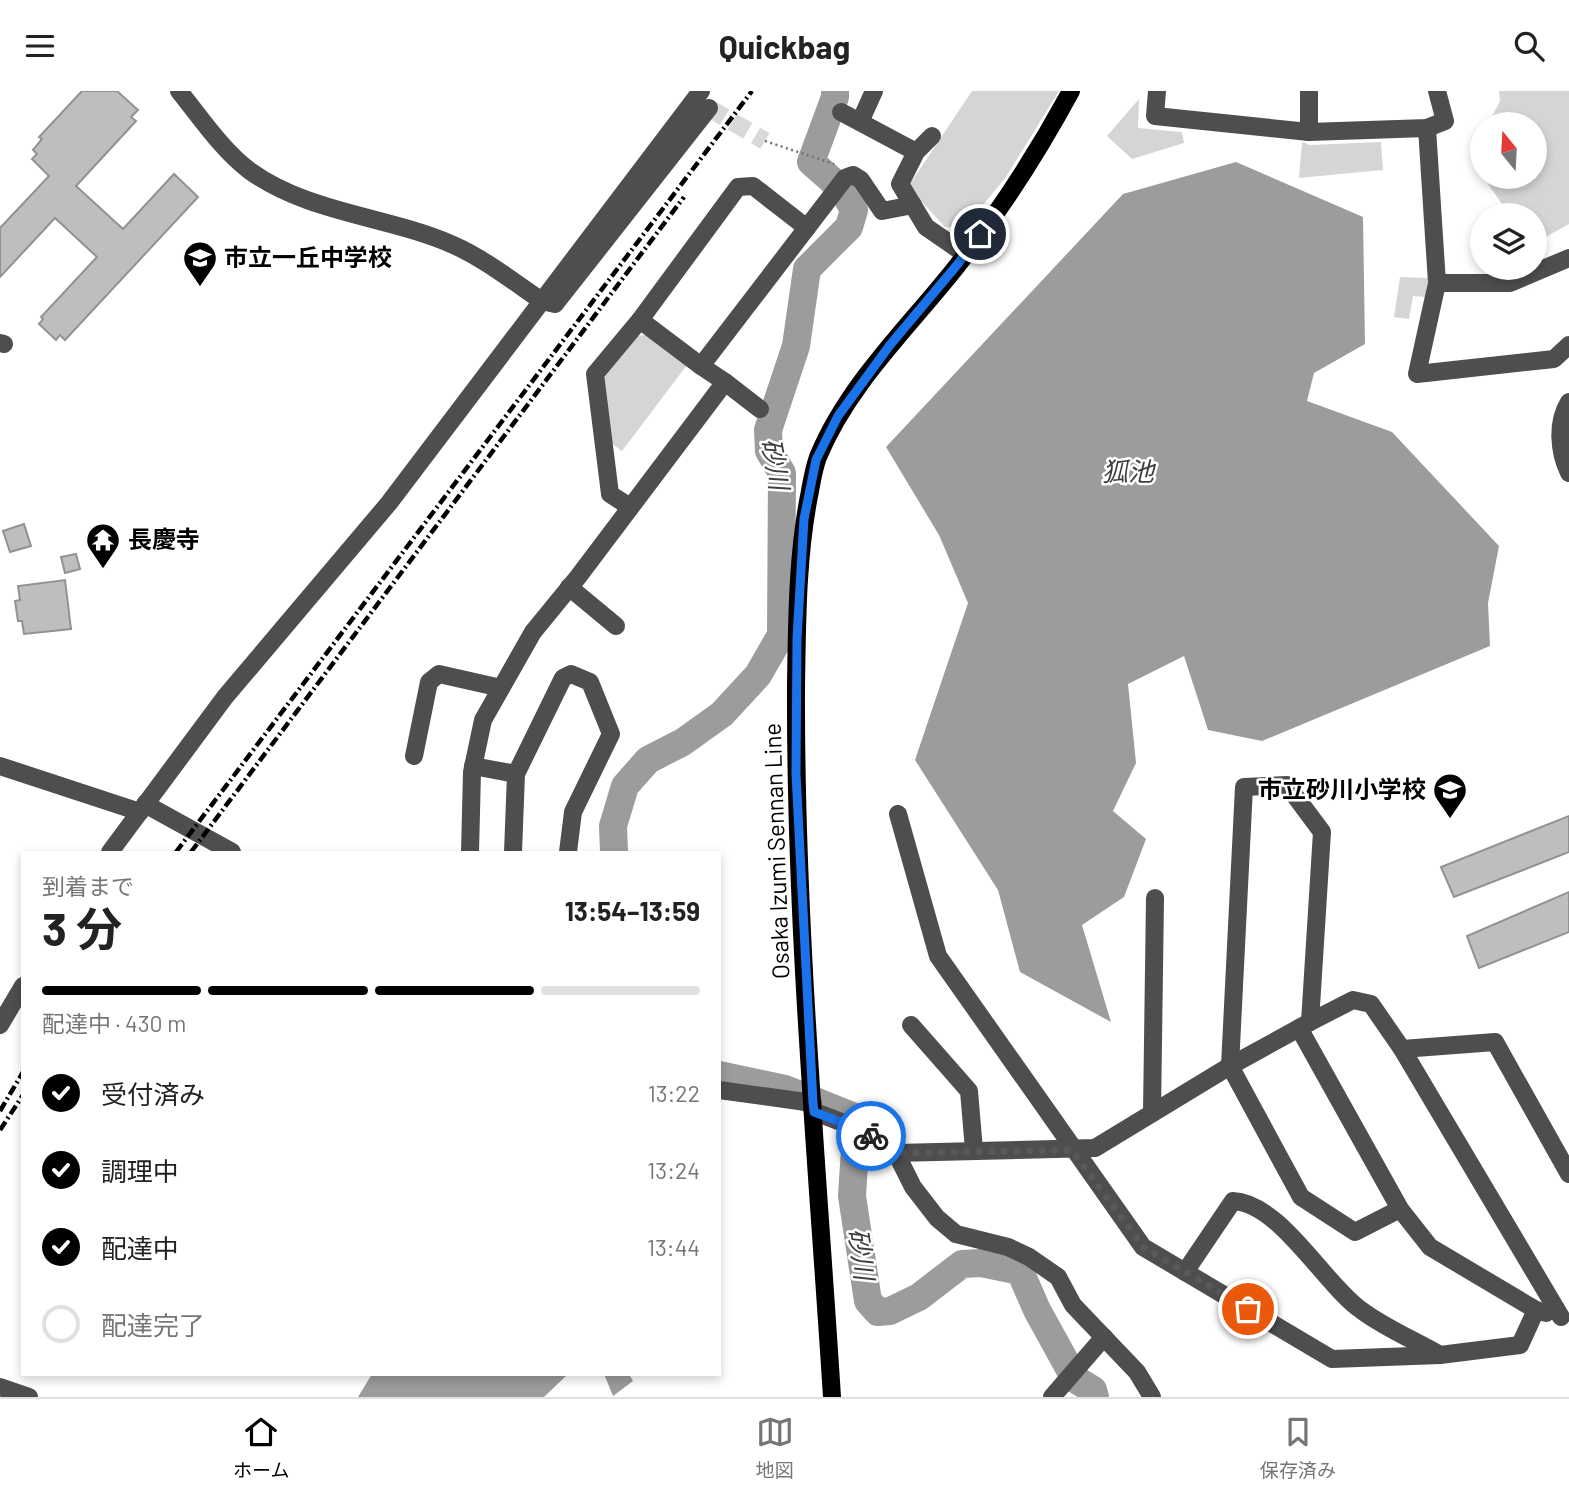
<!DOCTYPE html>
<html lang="ja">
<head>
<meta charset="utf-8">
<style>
  body { margin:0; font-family:Barlow,"Noto Sans JP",sans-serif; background:#f2f2f2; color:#222; height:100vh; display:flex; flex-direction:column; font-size:26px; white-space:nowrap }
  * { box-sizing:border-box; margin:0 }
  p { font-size:23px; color:#767676 }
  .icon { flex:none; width:38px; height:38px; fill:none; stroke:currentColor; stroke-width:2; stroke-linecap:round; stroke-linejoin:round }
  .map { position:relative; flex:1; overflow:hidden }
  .sheet { position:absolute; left:21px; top:760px; width:700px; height:525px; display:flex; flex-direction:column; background:#fff; border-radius:0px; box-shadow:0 4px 10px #0003 }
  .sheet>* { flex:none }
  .needle { width:46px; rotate:342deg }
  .buttons { position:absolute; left:1470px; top:21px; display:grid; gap:14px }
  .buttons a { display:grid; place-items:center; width:77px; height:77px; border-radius:50%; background:#fff; box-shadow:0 4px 10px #0003; font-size:35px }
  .pin { position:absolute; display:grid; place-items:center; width:60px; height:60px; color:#fff; margin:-30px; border:4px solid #fff; border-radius:50%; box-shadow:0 2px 7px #0007 }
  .courier { position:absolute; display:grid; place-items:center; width:70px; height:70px; margin:-35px; border:5px solid #1a73e8; border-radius:50%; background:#fff; color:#222; box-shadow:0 2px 9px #0007 }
  .summary em { font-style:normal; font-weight:700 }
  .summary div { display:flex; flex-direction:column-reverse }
  .summary { display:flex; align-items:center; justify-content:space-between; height:119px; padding:0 21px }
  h1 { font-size:46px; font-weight:700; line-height:52px }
  .bar { display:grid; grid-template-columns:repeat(4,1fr); gap:10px 7px; align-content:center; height:84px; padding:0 21px }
  .bar i { height:9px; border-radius:5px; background:#e0e0e0 }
  .bar .selected { background:#000 }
  .bar p { grid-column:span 4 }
  ol { padding:0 21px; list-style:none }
  li { display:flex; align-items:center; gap:21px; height:77px }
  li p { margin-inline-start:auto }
  li .icon { padding:7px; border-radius:50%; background:#000; color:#fff; stroke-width:4 }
  li:last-child { color:#767676 }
  li i { width:38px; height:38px; border:4px solid #e0e0e0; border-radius:50% }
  header { display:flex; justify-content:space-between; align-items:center; height:91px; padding:0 21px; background:#fff; font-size:32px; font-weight:700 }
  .tabs { display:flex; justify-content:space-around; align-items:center; height:98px; border-top:2px solid #e0e0e0; background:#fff; font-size:19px; color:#767676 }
  .tabs a { display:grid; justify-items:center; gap:4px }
  .tabs .selected { color:#000 }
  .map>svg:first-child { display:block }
  .green { fill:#d5d5d5 }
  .water { fill:#9c9c9c }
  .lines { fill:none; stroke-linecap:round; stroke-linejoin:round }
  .river { stroke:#9c9c9c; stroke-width:28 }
  .building { fill:#bebebe; stroke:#929292; stroke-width:2 }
  .minor-tunnel { stroke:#d9d9d9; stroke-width:18; stroke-dasharray:18 9; stroke-linecap:butt }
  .path { stroke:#707070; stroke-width:2.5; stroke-dasharray:2 3.5; stroke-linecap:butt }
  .minor { stroke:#4e4e4e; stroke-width:18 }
  .major { stroke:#000; stroke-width:18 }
  .rail { stroke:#000; stroke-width:4.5; stroke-dasharray:10 3.5 2 3.5; stroke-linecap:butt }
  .done { stroke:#595959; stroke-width:7; stroke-dasharray:0 12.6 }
  .route { stroke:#1a73e8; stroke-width:9 }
  .labels { text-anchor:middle; stroke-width:5; stroke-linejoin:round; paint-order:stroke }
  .poi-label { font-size:24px; font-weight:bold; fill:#000; stroke:#fff; text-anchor:start }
  .street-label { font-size:24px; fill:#000; stroke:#fff }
  .water-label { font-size:26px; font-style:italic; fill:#3d3d3d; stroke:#fff }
</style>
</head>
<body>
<header><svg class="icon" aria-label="menu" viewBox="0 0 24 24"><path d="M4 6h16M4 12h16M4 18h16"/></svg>Quickbag<svg class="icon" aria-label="search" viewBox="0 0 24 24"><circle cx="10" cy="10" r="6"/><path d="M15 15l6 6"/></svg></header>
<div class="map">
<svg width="1569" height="1306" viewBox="0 0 1569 1306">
  <rect width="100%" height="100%" fill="#fff"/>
  <g class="green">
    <polygon points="972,0 1059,0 1006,86 964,137 945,136 908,96"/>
    <polygon points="1499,0 1569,0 1569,133 1535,152 1535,124 1510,124 1483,86 1535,86 1535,33 1488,33 1500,10"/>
    <polygon points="1139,8 1138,37 1182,41 1184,52 1132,68 1107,45"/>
    <polygon points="1302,51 1310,54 1381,51 1383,79 1299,87"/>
    <polygon points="1400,186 1428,187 1425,206 1413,205 1409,228 1394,226"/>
    <polygon points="646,244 687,274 622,360 611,352 604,286 636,245"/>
  </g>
  <g class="water">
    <polygon points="1236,71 1363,126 1365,253 1314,282 1307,310 1392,341 1499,455 1488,512 1490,555 1262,650 1208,639 1184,565 1128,593 1136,672 1113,720 1146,748 1124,806 1082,834 1111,931 1020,881 998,799 915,669 968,512 939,444 886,356 1123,103"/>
    <polygon points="372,1283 568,1283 544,1306 358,1306"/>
    <polygon points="604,1283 629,1283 633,1290 613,1305"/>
  </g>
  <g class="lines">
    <g class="river">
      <polyline points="614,761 613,735 625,695 648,669 683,651 722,623 758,584 781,544 782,382 769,360 768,339 796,255 807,178 849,136 854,119 843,99 811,71 835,6 835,0"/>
      <polyline points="719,984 785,998 857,1027 852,1105 868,1210 878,1221 890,1220 919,1206 962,1173 981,1172 1020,1180 1037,1219 1075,1288 1093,1299 1095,1306"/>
    </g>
  </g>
  <g class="building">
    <polygon points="82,0 117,0 138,19 131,26 136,30 76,95 123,138 174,83 198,106 65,249 60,244 56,249 39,233 43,228 41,226 97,166 55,127 0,186 0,137 49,85 32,68 37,63 33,59 42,48 39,46"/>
    <polygon points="24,433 31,455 10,461 3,440"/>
    <polygon points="76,463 80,478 65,482 61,466"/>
    <polygon points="65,489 71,538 24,543 22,530 18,530 15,510 20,509 18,495"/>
    <polygon points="1569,725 1569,761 1454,806 1441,776"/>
    <polygon points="1569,801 1569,841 1479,877 1467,845"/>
  </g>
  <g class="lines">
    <polyline class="minor-tunnel" points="709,17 765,50"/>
    <polyline class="path" points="765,50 834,73"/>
    <g class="minor">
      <path d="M179 0C201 27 222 59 250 80 308 122 386 125 451 153 482 166 514 191 542 210L555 213 709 17"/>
      <polyline points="1157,0 1155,25 1309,41 1427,37 1445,30 1437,0"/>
      <polyline points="1309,0 1309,41"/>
      <polyline points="841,21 916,61"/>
      <polyline points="860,31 874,0"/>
      <polyline points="1427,37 1437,192 1417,283 1554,268 1569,254"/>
      <polyline points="932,45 916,61 900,93 926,136 965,163"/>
      <polyline points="1437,192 1510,192 1569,167"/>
      <polyline points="640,229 738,96 753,95 807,137"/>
      <polyline points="0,252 4,253"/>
      <polyline points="725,291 760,318"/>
      <path d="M1569 311C1556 332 1559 361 1569 382"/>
      <polyline points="630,416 610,403 595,283 640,229 701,275"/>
      <polyline points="569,496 616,535"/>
      <polyline points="414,665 429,591 439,583 501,597"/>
      <polyline points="0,675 140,721"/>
      <polyline points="473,675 516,683"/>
      <polyline points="145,713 232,761"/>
      <polyline points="898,723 938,865 1143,1156 1332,1268 1440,1264 1520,1254 1536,1219"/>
      <polyline points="110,761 225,606 389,412 701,0"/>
      <polyline points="470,761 472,681 483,629 533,541 578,486 725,291 701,275 845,87 853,84 861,89 882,120 913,114"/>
      <polyline points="513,761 516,683 563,587 571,583 590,591 611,643 573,721 568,761"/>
      <polyline points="1310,931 1322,741 1287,694 1244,696 1230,975 1301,1106 1355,1141 1400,1118"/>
      <polyline points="0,934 23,895"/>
      <polyline points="911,934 969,1000 974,1059"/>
      <polyline points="1299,937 1400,1118 1430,1156 1536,1219 1546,1222"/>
      <polyline points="1402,958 1495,951 1569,1083"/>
      <polyline points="719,999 813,1012"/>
      <polyline points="815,1021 862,1039 896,1062 913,1096 937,1127 956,1143 1008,1156 1029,1166 1058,1186 1073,1214 1137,1281 1152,1306"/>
      <polyline points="1152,1022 1155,807"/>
      <polyline points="896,1062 1095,1057 1230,975 1310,931 1353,909 1371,913 1402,958 1561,1226"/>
      <path d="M1185 1181 1233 1110C1280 1112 1324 1193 1361 1219 1385 1237 1414 1249 1440 1264"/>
      <polyline points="0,1296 29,1306"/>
      <polyline points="1052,1306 1104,1246"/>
    </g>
    <path class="major" d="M832 1306C817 1069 795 832 796 595 797 531 797 463 810 400 812 389 814 377 818 366 848 293 909 236 957 175 1000 120 1038 61 1071 0"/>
    <g class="rail">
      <polyline points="176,761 752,0"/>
      <polyline points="191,761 684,106"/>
      <polyline points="0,1020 23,981"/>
      <polyline points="0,1039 23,1004"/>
    </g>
  </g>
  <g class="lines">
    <polyline class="done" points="871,1045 896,1062 1072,1059 1143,1156 1248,1218"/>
    <polyline class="route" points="871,1045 862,1039 814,1021 813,1012 796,683 797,547 804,428 816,369 838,325 890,254 957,174 980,143"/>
  </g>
  <defs>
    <g id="school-pin" transform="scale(1.75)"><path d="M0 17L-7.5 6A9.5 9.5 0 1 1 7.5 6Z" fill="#000" stroke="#fff"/><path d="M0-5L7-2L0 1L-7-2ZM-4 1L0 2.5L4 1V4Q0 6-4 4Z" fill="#fff"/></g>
    <g id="temple-pin" transform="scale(1.75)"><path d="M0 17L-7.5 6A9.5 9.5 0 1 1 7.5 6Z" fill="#000" stroke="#fff"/><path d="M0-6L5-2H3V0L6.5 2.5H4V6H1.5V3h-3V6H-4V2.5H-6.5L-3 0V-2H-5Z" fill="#fff"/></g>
  </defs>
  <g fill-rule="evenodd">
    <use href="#school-pin" x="200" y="167"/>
    <use href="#temple-pin" x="103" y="449"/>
    <use href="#school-pin" x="1450" y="699"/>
  </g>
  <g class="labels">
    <g class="poi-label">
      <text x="224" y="175">市立一丘中学校</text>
      <text x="128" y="457">長慶寺</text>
      <text x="1426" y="707" text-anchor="end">市立砂川小学校</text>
    </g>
    <g class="street-label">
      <text transform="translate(777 760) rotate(-92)" y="8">Osaka Izumi Sennan Line</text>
    </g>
    <g class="water-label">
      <text transform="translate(775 373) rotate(80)" y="9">砂川</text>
      <text x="1128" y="390">狐池</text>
      <text transform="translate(861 1163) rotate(82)" y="9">砂川</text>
    </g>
  </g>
</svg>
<div class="buttons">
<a><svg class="needle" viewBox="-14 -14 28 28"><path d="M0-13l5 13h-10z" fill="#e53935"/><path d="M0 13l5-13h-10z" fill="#767676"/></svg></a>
<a><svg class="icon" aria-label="layers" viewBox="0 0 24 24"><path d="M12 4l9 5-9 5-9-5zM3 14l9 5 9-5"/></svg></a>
</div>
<div class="pin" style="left:1248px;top:1218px;background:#ea580c"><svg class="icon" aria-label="bag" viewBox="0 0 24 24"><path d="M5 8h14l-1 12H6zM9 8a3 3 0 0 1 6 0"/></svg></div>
<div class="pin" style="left:980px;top:143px;background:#1f2937"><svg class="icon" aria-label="home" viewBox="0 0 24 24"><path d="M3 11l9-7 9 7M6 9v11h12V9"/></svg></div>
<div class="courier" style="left:871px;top:1045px"><svg class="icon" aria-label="bike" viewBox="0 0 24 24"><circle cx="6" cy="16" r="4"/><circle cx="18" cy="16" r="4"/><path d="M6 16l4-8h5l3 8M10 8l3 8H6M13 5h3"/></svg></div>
<section class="sheet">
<div class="summary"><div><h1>3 分</h1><p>到着まで</p></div><em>13:54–13:59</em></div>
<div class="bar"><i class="selected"></i><i class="selected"></i><i class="selected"></i><i></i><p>配達中 · 430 m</p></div>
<ol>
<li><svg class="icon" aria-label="check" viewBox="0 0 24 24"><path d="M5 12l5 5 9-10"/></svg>受付済み<p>13:22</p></li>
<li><svg class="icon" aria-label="check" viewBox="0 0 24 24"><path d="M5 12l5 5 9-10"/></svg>調理中<p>13:24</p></li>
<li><svg class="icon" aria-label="check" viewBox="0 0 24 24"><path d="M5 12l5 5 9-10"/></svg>配達中<p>13:44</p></li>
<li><i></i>配達完了</li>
</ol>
</section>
</div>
<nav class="tabs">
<a class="selected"><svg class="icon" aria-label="home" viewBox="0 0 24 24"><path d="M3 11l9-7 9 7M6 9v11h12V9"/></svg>ホーム</a>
<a><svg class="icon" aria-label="map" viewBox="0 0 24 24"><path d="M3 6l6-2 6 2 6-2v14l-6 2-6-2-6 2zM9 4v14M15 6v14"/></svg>地図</a>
<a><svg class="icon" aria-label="saved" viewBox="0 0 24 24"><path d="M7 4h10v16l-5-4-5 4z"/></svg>保存済み</a>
</nav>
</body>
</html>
